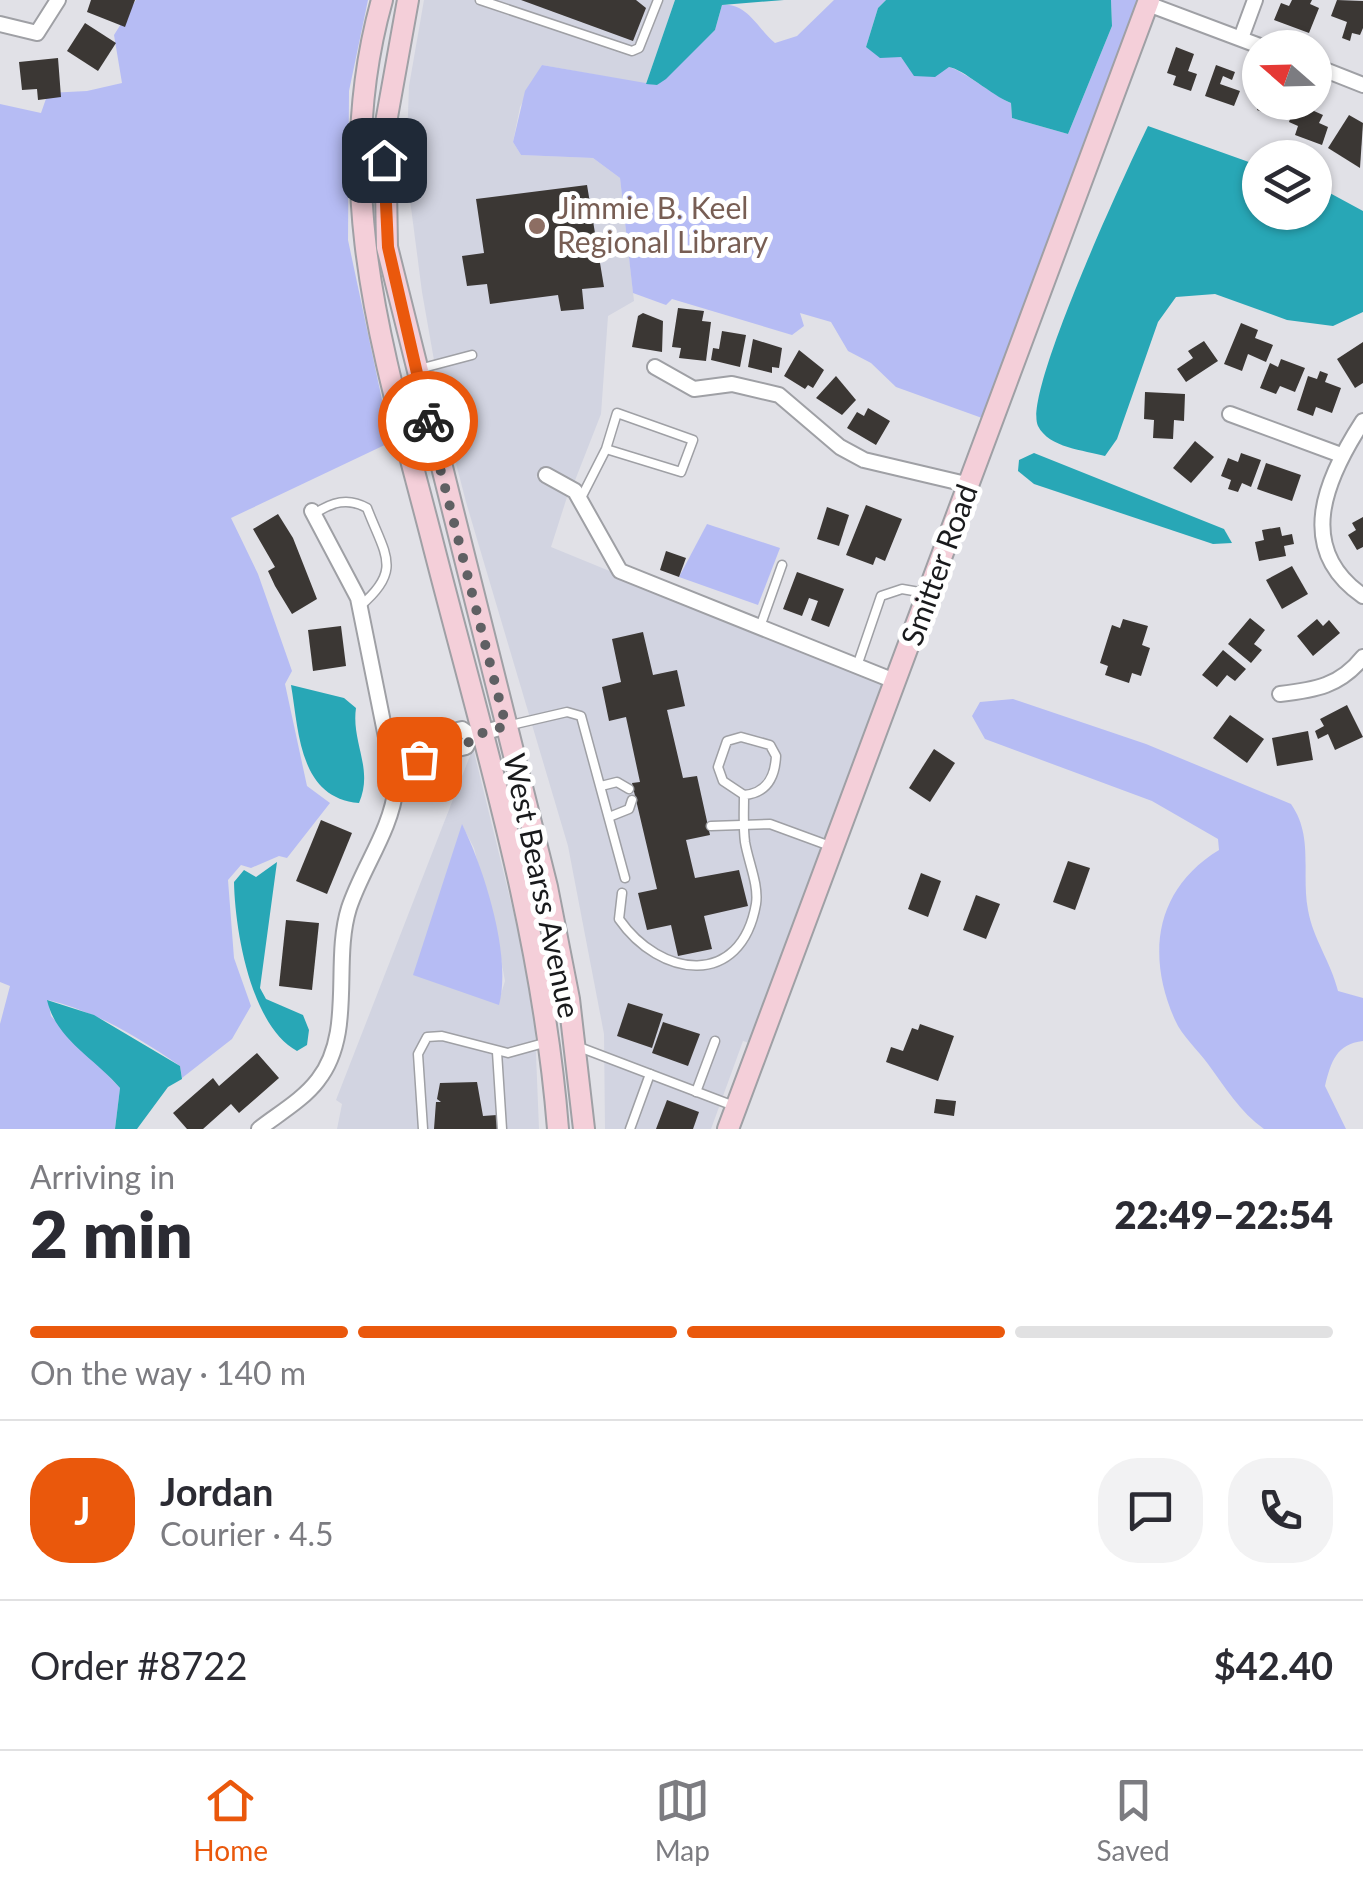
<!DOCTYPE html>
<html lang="en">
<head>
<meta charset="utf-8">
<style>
  body { margin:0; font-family:Lato,sans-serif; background:#f2f2f3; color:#2b2b33; height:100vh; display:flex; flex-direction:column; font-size:38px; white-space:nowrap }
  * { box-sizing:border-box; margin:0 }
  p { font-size:32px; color:#7c7c81 }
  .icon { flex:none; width:55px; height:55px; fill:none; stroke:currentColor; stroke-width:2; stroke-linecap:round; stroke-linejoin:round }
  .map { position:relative; height:1129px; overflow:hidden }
  .sheet { display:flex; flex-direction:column; background:#fff; flex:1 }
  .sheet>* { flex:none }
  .needle { width:65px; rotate:290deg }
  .controls { position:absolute; left:1242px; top:30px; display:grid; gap:20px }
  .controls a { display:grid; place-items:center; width:90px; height:90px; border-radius:50%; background:#fff; box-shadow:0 2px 8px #0004; font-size:50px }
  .pin { position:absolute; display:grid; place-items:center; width:85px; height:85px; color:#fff; margin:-42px; border-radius:20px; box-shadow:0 5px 15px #0006 }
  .courier { position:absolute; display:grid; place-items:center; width:100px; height:100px; margin:-50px; border:8px solid #ea580c; border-radius:50%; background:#fff; color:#222; box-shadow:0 2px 12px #0007 }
  .headline em { font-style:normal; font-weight:800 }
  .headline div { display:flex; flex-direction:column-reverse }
  .headline { display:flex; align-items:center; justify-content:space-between; height:170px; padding:0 30px }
  h1 { font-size:65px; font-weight:800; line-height:75px }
  .bar { display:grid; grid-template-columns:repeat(4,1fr); gap:15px 10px; align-content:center; height:120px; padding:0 30px }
  .bar i { height:12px; border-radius:8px; background:#e1e1e2 }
  .bar .on { background:#ea580c }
  .bar p { grid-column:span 4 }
  .line { display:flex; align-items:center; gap:25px; padding:0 30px; border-top:2px solid #e1e1e2 }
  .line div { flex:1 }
  .round { display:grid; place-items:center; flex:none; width:105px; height:105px; border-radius:40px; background:#f2f2f3 }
  .tabs { display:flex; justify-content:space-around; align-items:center; height:140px; border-top:2px solid #e1e1e2; background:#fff; font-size:28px; color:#7c7c81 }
  .tabs a { display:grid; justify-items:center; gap:5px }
  .tabs .on { color:#ea580c }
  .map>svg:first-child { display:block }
  .built { fill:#d2d4e1; fill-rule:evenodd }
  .green { fill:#b6bcf4 }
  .water { fill:#28a7b6 }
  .building { fill:#3b3734 }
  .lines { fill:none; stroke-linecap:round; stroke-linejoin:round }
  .lane-casing { stroke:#9fa0a5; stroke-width:11 }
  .street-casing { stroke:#9fa0a5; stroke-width:18 }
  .secondary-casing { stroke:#9fa0a5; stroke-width:24 }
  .lane { stroke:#fff; stroke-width:8 }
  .street { stroke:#fff; stroke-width:14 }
  .secondary { stroke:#f4cfd9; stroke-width:20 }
  .done { stroke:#5f6063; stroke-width:10; stroke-dasharray:0 18 }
  .route { stroke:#ea580c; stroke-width:12 }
  .education-dot { fill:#8d6e63; stroke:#fff; stroke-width:4 }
  .labels { text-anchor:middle; stroke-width:10; stroke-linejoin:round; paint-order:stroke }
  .education-label { font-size:30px; fill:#785e54; stroke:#fff; text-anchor:start }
  .street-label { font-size:30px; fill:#191a1c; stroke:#fff }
</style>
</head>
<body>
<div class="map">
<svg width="1363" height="1129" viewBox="0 0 1363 1129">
  <rect width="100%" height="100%" fill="#e1e1e7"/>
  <g class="built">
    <polygon points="424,0 675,0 646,84 542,65 520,107 513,142 521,155 593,158 620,178 634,301 608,316 601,414 574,483 543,467 536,477 568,494 551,547 888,685 753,1044 743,1041 711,1129 605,1129 604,1034 568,846 466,502 444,417 422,292 406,169 409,86"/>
    <path d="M473 748 520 939 535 1029 539 1129H337L342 1104 336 1100ZM462 825 474 848 496 932 505 981 498 1004 441 896Z"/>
  </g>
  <g class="green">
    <path d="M136 0H368L349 91 348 240 391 442 231 518 258 574 292 671 285 684 307 786 330 803 287 858 279 856 251 868 241 865 228 880 234 958 251 1006 232 1039 182 1078 180 1066C138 1037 97 1012 48 1000L51 1016 120 1088 115 1129H0V1024L10 986 0 982V104L41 113 48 93 87 91 122 83 114 35Z"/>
    <path d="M834 0H886L878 8 866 47 901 57 915 76C926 74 936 68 947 67 957 66 996 97 1011 103L1012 118 1068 134 1112 26 1111 0H1141L982 418 896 387 871 363 848 351 831 322 800 313 804 326 792 335 672 299 666 305 633 293 620 178 593 158 521 155 513 142 525 91 542 65 657 85 715 30 722 5C747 2 758 29 775 43L797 36Z"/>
    <polygon points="707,524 780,548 758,605 679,577"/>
    <path d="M1013 699 1146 744 1291 804C1314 837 1301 873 1308 910 1313 939 1331 962 1338 991L1363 998V1041C1336 1044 1331 1062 1325 1086L1346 1129H1264C1240 1112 1225 1087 1208 1064 1198 1050 1182 1036 1175 1020 1146 955 1155 889 1219 850L1218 839 1152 801 985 739 972 716 980 702Z"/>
    <path d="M462 824C484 869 512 956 499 1005L413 975Z"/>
  </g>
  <g class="water">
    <polygon points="675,0 784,0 722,5 715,30 666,79 657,85 646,84"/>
    <path d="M886 0H1111L1112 26 1068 134 1012 118 1011 103C991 95 963 69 949 67L935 77 914 76 901 57 880 58 866 47 878 8Z"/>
    <path d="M1148 126 1260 166V212H1315V185L1363 211V312L1333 326 1287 320 1215 294 1176 297 1158 322 1117 439 1105 456C1084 450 1049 448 1038 426 1022 394 1128 167 1148 126Z"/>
    <polygon points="1034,453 1224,529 1232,543 1213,544 1034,484 1018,471 1019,460"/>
    <path d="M291 685 344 698 356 708C351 742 374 769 359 803 299 798 299 732 291 685Z"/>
    <path d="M277 862 260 988 266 999 303 1015 309 1030 307 1045 297 1051C251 1026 235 931 234 882L244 870 256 877Z"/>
    <path d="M47 1000 94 1015 180 1066 182 1079 168 1087 137 1129H115L120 1088C96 1059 56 1040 47 1000Z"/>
  </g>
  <g class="building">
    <polygon points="91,0 135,0 125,27 87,12"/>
    <polygon points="521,0 636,0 646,8 633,41"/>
    <polygon points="1292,0 1312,0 1310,4 1319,8 1309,33 1274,20 1281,3 1289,6"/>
    <polygon points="1337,0 1363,1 1363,28 1360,35 1352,33 1350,41 1342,38 1347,22 1331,16"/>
    <polygon points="85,23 116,43 98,71 67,51"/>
    <polygon points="1176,47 1194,54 1188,71 1197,74 1191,91 1173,85 1176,76 1167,73"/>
    <polygon points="58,58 61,97 38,100 37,89 22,90 19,62"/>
    <polygon points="1216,65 1235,72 1232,80 1223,76 1220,84 1240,91 1234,106 1205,96"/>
    <polygon points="1260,102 1289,102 1283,119 1257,110"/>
    <polygon points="1307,102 1317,102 1314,111 1323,115 1319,123 1328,127 1322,145 1295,135 1298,126 1289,122 1295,104 1305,108"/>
    <polygon points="1349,115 1363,123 1360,168 1328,148"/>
    <polygon points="587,185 604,287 582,289 584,309 561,311 558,295 490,304 487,284 467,286 462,256 484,253 476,199"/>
    <polygon points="678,308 704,311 702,321 711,322 706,361 679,358 681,348 672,347"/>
    <polygon points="643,313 663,321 662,352 632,347 638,316"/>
    <polygon points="1241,323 1258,330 1255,338 1273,345 1266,362 1248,354 1242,371 1224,364"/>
    <polygon points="722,331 746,335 740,367 711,360 713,348 719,349"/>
    <polygon points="753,339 782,348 779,368 772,367 772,373 748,367"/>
    <polygon points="1204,341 1218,361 1186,382 1177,369 1193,358 1188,351"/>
    <polygon points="1363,342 1363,383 1355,388 1337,359"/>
    <polygon points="799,350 824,370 813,388 808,385 805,389 784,376"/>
    <polygon points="1281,359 1305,368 1295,392 1280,386 1276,394 1260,388 1270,363 1278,367"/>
    <polygon points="1320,371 1328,374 1325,382 1341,388 1332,413 1316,407 1313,416 1297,410 1308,376 1317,379"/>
    <polygon points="836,376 856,400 842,415 816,398"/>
    <polygon points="1145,392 1185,394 1184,421 1174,420 1173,439 1153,438 1154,420 1144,419"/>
    <polygon points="868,408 890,421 876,445 847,428 857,412 864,416"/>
    <polygon points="1195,441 1214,457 1191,483 1173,468"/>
    <polygon points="1241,453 1261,460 1251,487 1242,483 1238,492 1228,489 1231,480 1221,476 1228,458 1238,462"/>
    <polygon points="1266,463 1301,475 1292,501 1257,489"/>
    <polygon points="866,505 902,519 885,561 876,557 873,565 846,555"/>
    <polygon points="827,507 849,515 839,546 817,539"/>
    <polygon points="278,514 293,538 317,599 292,614 275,586 268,571 275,567 253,529"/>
    <polygon points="1363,517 1363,547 1357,550 1348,535 1356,530 1352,523"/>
    <polygon points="1280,527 1282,536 1292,534 1294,544 1284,546 1286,556 1259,561 1255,542 1264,540 1262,530"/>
    <polygon points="666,551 686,558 679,577 660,570"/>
    <polygon points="1292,566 1308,594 1282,609 1266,580"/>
    <polygon points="797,572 844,589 829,627 811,620 818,601 809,598 802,616 783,609"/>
    <polygon points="1250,618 1265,630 1254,644 1262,650 1251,663 1228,644"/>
    <polygon points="1123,619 1148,626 1142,645 1150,648 1141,676 1132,673 1129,683 1105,675 1108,666 1100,663 1112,625 1120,628"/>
    <polygon points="1317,619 1323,626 1329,620 1340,633 1313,656 1297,636"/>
    <polygon points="341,626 346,666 313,671 308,630"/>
    <polygon points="643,632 653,675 677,670 685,706 667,710 683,778 697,776 710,835 686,840 695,878 739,870 748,906 704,916 712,949 678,956 671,925 647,930 638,893 657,889 632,783 640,782 626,717 609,721 602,687 621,682 612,639"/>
    <polygon points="1223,650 1246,669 1235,681 1227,675 1217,687 1202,675"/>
    <polygon points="1347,705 1363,737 1335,750 1328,734 1318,739 1315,731 1324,726 1320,719"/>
    <polygon points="1230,715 1264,739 1247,763 1213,738"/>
    <polygon points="1308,731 1313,760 1277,766 1272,738"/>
    <polygon points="934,749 955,763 930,802 909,788"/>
    <polygon points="321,820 352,833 327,894 296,881"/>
    <polygon points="1068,861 1090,868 1075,910 1053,902"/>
    <polygon points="921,873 941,881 928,917 908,909"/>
    <polygon points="976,895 1000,904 986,939 963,930"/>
    <polygon points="286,920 319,923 312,990 279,986"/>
    <polygon points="628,1003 663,1014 652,1048 617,1036"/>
    <polygon points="663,1022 700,1034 688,1066 652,1053"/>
    <polygon points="920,1024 954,1036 938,1081 886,1062 891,1047 903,1051 912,1028 918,1030"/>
    <polygon points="257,1053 279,1078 239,1113 231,1104 203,1129 187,1129 173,1113 213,1078 219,1086"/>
    <polygon points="477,1082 483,1116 497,1115 497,1129 434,1129 436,1102 441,1102 437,1099 440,1083"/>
    <polygon points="936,1099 956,1101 954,1116 934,1113"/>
    <polygon points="667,1100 699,1112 693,1129 656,1129"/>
  </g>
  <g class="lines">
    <g class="lane-casing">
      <g id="lane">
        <polyline points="480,0 632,51 639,48 658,0"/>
        <polyline points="419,369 472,355"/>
        <polyline points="580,500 606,449 681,472 693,440 617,413 606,449"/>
        <path d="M314 514C332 502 348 497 367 508 385 555 403 570 360 606"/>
        <polyline points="760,627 782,565"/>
        <polyline points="857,666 881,596 902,589 925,593"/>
        <polyline points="511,725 567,712 581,716 625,878"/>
        <polyline points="601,786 617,782 629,789"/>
        <polyline points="609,817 629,809 632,800"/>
        <polyline points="711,826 770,824 830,846"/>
        <path d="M622 893 619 919C660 978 741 989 756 904 759 885 748 861 745 842 743 827 744 811 744 795 767 793 775 777 776 756L770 745 741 737 727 741 718 767 723 781 744 795"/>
        <polyline points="579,1047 734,1106"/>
        <polyline points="497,1052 502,1129"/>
        <polyline points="696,1092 715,1041"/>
        <polyline points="423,1129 418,1054 427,1037 442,1036 508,1053 544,1043"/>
        <polyline points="630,1129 650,1074"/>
      </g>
    </g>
    <g class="street-casing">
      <g id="street">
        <polyline points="1148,4 1265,48"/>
        <polyline points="0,24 37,33 58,0"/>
        <polyline points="1241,38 1255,0"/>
        <polyline points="1315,66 1363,85"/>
        <polyline points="655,367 694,389 732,384 779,395 840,447 864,460 970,485"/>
        <polyline points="1230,414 1341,455"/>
        <path d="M1363 421C1326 478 1294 548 1363 596"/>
        <polyline points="546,475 575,491 620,571 897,682"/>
        <path d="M1280 694C1315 690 1340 686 1363 657"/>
        <polyline points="391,744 462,729 472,736"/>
        <polyline points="395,764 466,747 472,736 506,726"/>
        <path d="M259 1129C278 1114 303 1100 318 1080 355 1033 332 962 349 908 363 866 391 831 396 787L358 598 312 511"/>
      </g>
    </g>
    <g class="secondary-casing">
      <g id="secondary">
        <path d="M382 0C329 189 384 354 431 536 481 733 542 926 558 1129"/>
        <polyline points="408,0 385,128 387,247 547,887 569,999 584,1129"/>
        <polyline points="728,1129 1149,0"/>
      </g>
    </g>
    <use href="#lane" class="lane"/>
    <use href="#street" class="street"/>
    <use href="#secondary" class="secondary"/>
  </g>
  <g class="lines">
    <polyline class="done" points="419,759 466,747 472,736 506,726 428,421"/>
    <polyline class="route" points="384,160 388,247 428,421"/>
  </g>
  <circle class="education-dot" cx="537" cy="226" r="10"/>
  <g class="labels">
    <g class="education-label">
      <text x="557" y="219">Jimmie B. Keel<tspan x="557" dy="34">Regional Library</tspan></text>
    </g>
    <g class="street-label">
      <text transform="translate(940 565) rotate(-70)" y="10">Smitter Road</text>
      <text transform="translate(541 886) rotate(78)" y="10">West Bearss Avenue</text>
    </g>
  </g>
</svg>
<div class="controls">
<a><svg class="needle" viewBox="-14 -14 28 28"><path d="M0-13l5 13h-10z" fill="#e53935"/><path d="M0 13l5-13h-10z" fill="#7c7c81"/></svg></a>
<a><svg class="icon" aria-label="layers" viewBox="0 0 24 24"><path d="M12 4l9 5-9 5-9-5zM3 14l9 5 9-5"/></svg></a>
</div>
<div class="pin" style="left:419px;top:759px;background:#ea580c"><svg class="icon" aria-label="bag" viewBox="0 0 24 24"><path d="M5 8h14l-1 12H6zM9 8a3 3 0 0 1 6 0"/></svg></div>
<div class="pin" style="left:384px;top:160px;background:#1f2937"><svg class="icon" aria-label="home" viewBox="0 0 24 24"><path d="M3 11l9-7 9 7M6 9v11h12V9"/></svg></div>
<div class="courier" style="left:428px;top:421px"><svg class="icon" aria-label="bike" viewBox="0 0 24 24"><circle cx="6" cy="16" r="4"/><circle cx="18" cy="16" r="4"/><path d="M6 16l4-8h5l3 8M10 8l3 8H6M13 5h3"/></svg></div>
</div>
<section class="sheet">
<div class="headline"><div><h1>2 min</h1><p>Arriving in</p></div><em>22:49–22:54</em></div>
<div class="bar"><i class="on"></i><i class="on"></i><i class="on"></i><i></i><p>On the way · 140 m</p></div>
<div class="line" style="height:180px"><b class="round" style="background:#ea580c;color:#fff">J</b><div><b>Jordan</b><p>Courier · 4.5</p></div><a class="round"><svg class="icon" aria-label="chat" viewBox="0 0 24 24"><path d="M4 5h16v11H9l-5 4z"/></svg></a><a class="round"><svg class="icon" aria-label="phone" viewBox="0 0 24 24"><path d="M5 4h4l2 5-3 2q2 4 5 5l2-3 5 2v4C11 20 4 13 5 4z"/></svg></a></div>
<div class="line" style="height:130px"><div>Order #8722</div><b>$42.40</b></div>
</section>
<nav class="tabs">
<a class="on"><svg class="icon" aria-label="home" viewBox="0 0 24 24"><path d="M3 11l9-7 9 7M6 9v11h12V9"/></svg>Home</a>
<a><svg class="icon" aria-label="map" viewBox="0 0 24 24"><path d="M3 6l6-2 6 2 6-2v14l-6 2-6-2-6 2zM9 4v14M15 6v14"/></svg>Map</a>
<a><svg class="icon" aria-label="saved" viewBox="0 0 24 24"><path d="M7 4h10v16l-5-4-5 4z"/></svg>Saved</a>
</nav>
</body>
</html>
